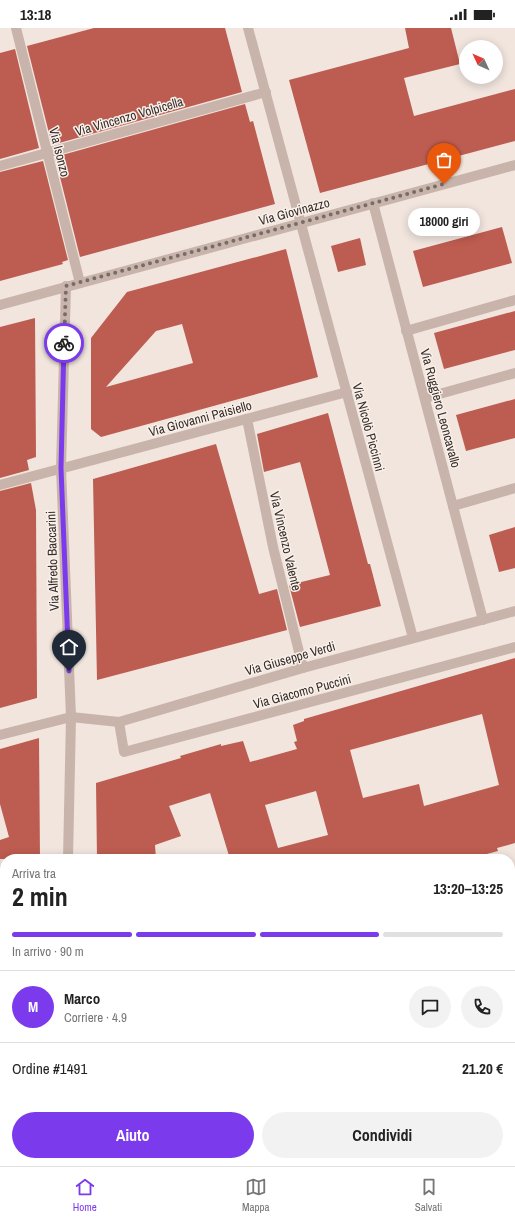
<!DOCTYPE html>
<html lang="it">
<head>
<meta charset="utf-8">
<style>
  body { margin:0; font-family:"Archivo Narrow",sans-serif; background:#f2f2f2; color:#222; height:100vh; display:flex; flex-direction:column; font-size:15px; white-space:nowrap }
  * { box-sizing:border-box; margin:0 }
  p { font-size:13px; color:#767676 }
  .icon { flex:none; width:22px; height:22px; fill:none; stroke:currentColor; stroke-width:2; stroke-linecap:round; stroke-linejoin:round }
  .map { position:relative; flex:1; overflow:hidden }
  .details { position:absolute; left:0px; top:826px; width:515px; height:312px; display:flex; flex-direction:column; background:#fff; border-radius:16px 16px 0 0; box-shadow:0 2px 10px #0003 }
  .details>* { flex:none }
  .needle { width:26px; rotate:314deg }
  .controls { position:absolute; left:459px; top:12px; display:grid; gap:8px }
  .controls a { display:grid; place-items:center; width:44px; height:44px; border-radius:50%; background:#fff; box-shadow:0 2px 10px #0003; font-size:20px }
  .pin { position:absolute; display:grid; place-items:center; width:34px; height:34px; color:#fff; margin:-41px -17px; border-radius:50% 50% 50% 0; rotate:-45deg; box-shadow:0 0 4px #0007 }
  .pin .icon { rotate:45deg }
  .courier { position:absolute; display:grid; place-items:center; width:40px; height:40px; margin:-20px; border:3px solid #7c3aed; border-radius:50%; background:#fff; color:#222; box-shadow:0 1px 5px #0007 }
  .bubble { position:absolute; height:28px; border-radius:14px; background:#fff; box-shadow:0 2px 10px #0003; font-size:13px; font-weight:700; line-height:28px; text-align:center }
  .summary em { font-style:normal; font-weight:700 }
  .summary div { display:flex; flex-direction:column-reverse }
  .summary { display:flex; align-items:center; justify-content:space-between; height:68px; padding:0 12px }
  h1 { font-size:26px; font-weight:700; line-height:30px }
  .bar { display:grid; grid-template-columns:repeat(4,1fr); gap:6px 4px; align-content:center; height:48px; padding:0 12px }
  .bar i { height:5px; border-radius:3px; background:#e0e0e0 }
  .bar .current { background:#7c3aed }
  .bar p { grid-column:span 4 }
  .line { display:flex; align-items:center; gap:10px; padding:0 12px; border-top:1px solid #e0e0e0 }
  .line div { flex:1 }
  .round { display:grid; place-items:center; flex:none; width:42px; height:42px; border-radius:21px; background:#f2f2f2 }
  .primary-button { display:flex; gap:8px; margin-top:auto; padding:8px 12px }
  .primary-button a { flex:1; height:46px; border-radius:24px; background:#7c3aed; color:#fff; font-size:16px; font-weight:700; line-height:46px; text-align:center }
  .primary-button a+a { background:#f2f2f2; color:#222 }
  .status { display:flex; justify-content:space-between; align-items:center; height:28px; padding:0 20px; background:#fff; direction:ltr }
  .status svg { height:11px; fill:currentColor }
  .tab-bar { display:flex; justify-content:space-around; align-items:center; height:56px; border-top:1px solid #e0e0e0; background:#fff; font-size:11px; color:#767676 }
  .tab-bar a { display:grid; justify-items:center; gap:2px }
  .tab-bar .current { color:#7c3aed }
  .map>svg:first-child { display:block }
  .building { fill:#bd5c50; fill-rule:evenodd }
  .lines { fill:none; stroke-linecap:round; stroke-linejoin:round }
  .minor { stroke:#c8b4ab; stroke-width:10 }
  .done { stroke:#776d68; stroke-width:4; stroke-dasharray:0 7.2 }
  .route { stroke:#7c3aed; stroke-width:5 }
  .labels { text-anchor:middle; stroke-width:3; stroke-linejoin:round; paint-order:stroke }
  .street-label { font-size:13px; fill:#362c29; stroke:#f9f0ea }
</style>
</head>
<body>
<div class="status"><b>13:18</b><svg viewBox="0 0 49 12"><path d="M0 12V9h3v3zM5 12V6h3v6zM10 12V3h3v9zM15 12V0h3v12zM26 1h20v11H26zM47 4h2v5h-2z"/></svg></div>
<div class="map">
<svg width="515" height="1138" viewBox="0 0 515 1138">
  <rect width="100%" height="100%" fill="#f1e5de"/>
  <g class="building">
    <polygon points="94,0 225,0 242,64 52,117 27,18"/>
    <polygon points="405,0 451,0 460,36 404,50 414,88 515,61 515,113 320,165 289,52 409,20"/>
    <polygon points="15,21 39,120 0,131 0,25"/>
    <polygon points="245,76 250,94 253,93 275,176 80,229 55,129"/>
    <polygon points="43,133 68,232 62,234 63,236 0,253 0,144"/>
    <polygon points="502,199 512,235 423,259 413,223"/>
    <polygon points="360,210 366,237 338,244 331,218"/>
    <path d="M286 221 318 349 101 409 91 401V310L127 264ZM182 296 193 335 106 359 156 303Z"/>
    <polygon points="515,283 515,322 444,341 434,305"/>
    <polygon points="35,290 36,429 27,432 29,442 0,450 0,299"/>
    <polygon points="515,371 515,410 466,423 456,387"/>
    <polygon points="328,385 368,536 370,536 381,578 300,599 289,557 330,547 300,434 264,444 257,406"/>
    <polygon points="216,416 259,566 277,561 287,602 97,652 93,451"/>
    <polygon points="31,455 36,482 37,670 0,680 0,463"/>
    <polygon points="515,499 515,540 499,544 489,507"/>
    <path d="M515 630V815L497 820 498 823 468 831H230L210 765 169 778 181 808 155 817 156 831H97L96 755 181 730 180 728 221 716V718L243 713 250 734 297 721 294 714 297 713 293 697 304 693V691ZM482 686 499 757 424 778 419 756 363 770 350 722ZM316 763 328 807 278 820 265 777Z"/>
    <polygon points="39,710 40,831 0,831 0,812 9,809 0,776 0,721"/>
  </g>
  <g class="lines">
    <g class="minor">
      <polyline points="16,0 80,255"/>
      <polyline points="248,0 413,610"/>
      <polyline points="0,138 266,64"/>
      <polyline points="373,175 483,592"/>
      <polyline points="66,258 61,440 71,689 68,831"/>
      <polyline points="0,277 515,137"/>
      <polyline points="406,303 515,272"/>
      <polyline points="425,370 515,345"/>
      <polyline points="247,391 273,519 303,640"/>
      <polyline points="0,457 347,364"/>
      <polyline points="453,478 515,460"/>
      <polyline points="119,694 124,724 515,619"/>
      <polyline points="0,707 71,689 119,694 303,640 515,583"/>
      <polyline points="0,871 5,869"/>
      <polyline points="510,946 515,944"/>
      <polyline points="0,1092 5,1091"/>
      <polyline points="66,1133 66,1138"/>
      <polyline points="219,1133 221,1138"/>
      <polyline points="405,1133 407,1138"/>
    </g>
  </g>
  <g class="lines">
    <polyline class="done" points="64,315 66,258 444,156"/>
    <polyline class="route" points="64,315 61,440 69,643"/>
  </g>
  <g class="labels">
    <g class="street-label">
      <text transform="translate(129 88) rotate(-16)" y="5">Via Vincenzo Volpicella</text>
      <text transform="translate(60 124) rotate(76)" y="5">Via Isonzo</text>
      <text transform="translate(294 183) rotate(-15)" y="5">Via Giovinazzo</text>
      <text transform="translate(441 380) rotate(75)" y="5">Via Ruggiero Leoncavallo</text>
      <text transform="translate(200 390) rotate(-15)" y="5">Via Giovanni Paisiello</text>
      <text transform="translate(369 399) rotate(75)" y="5">Via Nicolò Piccinni</text>
      <text transform="translate(286 513) rotate(77)" y="5">Via Vincenzo Valente</text>
      <text transform="translate(52 533) rotate(-92)" y="5">Via Alfredo Baccarini</text>
      <text transform="translate(290 630) rotate(-16)" y="5">Via Giuseppe Verdi</text>
      <text transform="translate(302 663) rotate(-15)" y="5">Via Giacomo Puccini</text>
    </g>
  </g>
</svg>
<div class="controls">
<a><svg class="needle" viewBox="-14 -14 28 28"><path d="M0-13l5 13h-10z" fill="#e53935"/><path d="M0 13l5-13h-10z" fill="#767676"/></svg></a>
</div>
<div class="pin" style="left:444px;top:156px;background:#ea580c"><svg class="icon" aria-label="bag" viewBox="0 0 24 24"><path d="M5 8h14l-1 12H6zM9 8a3 3 0 0 1 6 0"/></svg></div>
<div class="pin" style="left:69px;top:643px;background:#1f2937"><svg class="icon" aria-label="home" viewBox="0 0 24 24"><path d="M3 11l9-7 9 7M6 9v11h12V9"/></svg></div>
<div class="courier" style="left:64px;top:315px"><svg class="icon" aria-label="bike" viewBox="0 0 24 24"><circle cx="6" cy="16" r="4"/><circle cx="18" cy="16" r="4"/><path d="M6 16l4-8h5l3 8M10 8l3 8H6M13 5h3"/></svg></div>
<div class="bubble" style="left:408px;top:180px;width:72px">18000 giri</div>
<section class="details">
<div class="summary"><div><h1>2 min</h1><p>Arriva tra</p></div><em>13:20–13:25</em></div>
<div class="bar"><i class="current"></i><i class="current"></i><i class="current"></i><i></i><p>In arrivo · 90 m</p></div>
<div class="line" style="height:72px"><b class="round" style="background:#7c3aed;color:#fff">M</b><div><b>Marco</b><p>Corriere · 4.9</p></div><a class="round"><svg class="icon" aria-label="chat" viewBox="0 0 24 24"><path d="M4 5h16v11H9l-5 4z"/></svg></a><a class="round"><svg class="icon" aria-label="phone" viewBox="0 0 24 24"><path d="M5 4h4l2 5-3 2q2 4 5 5l2-3 5 2v4C11 20 4 13 5 4z"/></svg></a></div>
<div class="line" style="height:52px"><div>Ordine #1491</div><b>21.20 €</b></div>
<div class="primary-button"><a>Aiuto</a><a>Condividi</a></div>
</section>
</div>
<nav class="tab-bar">
<a class="current"><svg class="icon" aria-label="home" viewBox="0 0 24 24"><path d="M3 11l9-7 9 7M6 9v11h12V9"/></svg>Home</a>
<a><svg class="icon" aria-label="map" viewBox="0 0 24 24"><path d="M3 6l6-2 6 2 6-2v14l-6 2-6-2-6 2zM9 4v14M15 6v14"/></svg>Mappa</a>
<a><svg class="icon" aria-label="saved" viewBox="0 0 24 24"><path d="M7 4h10v16l-5-4-5 4z"/></svg>Salvati</a>
</nav>
</body>
</html>
